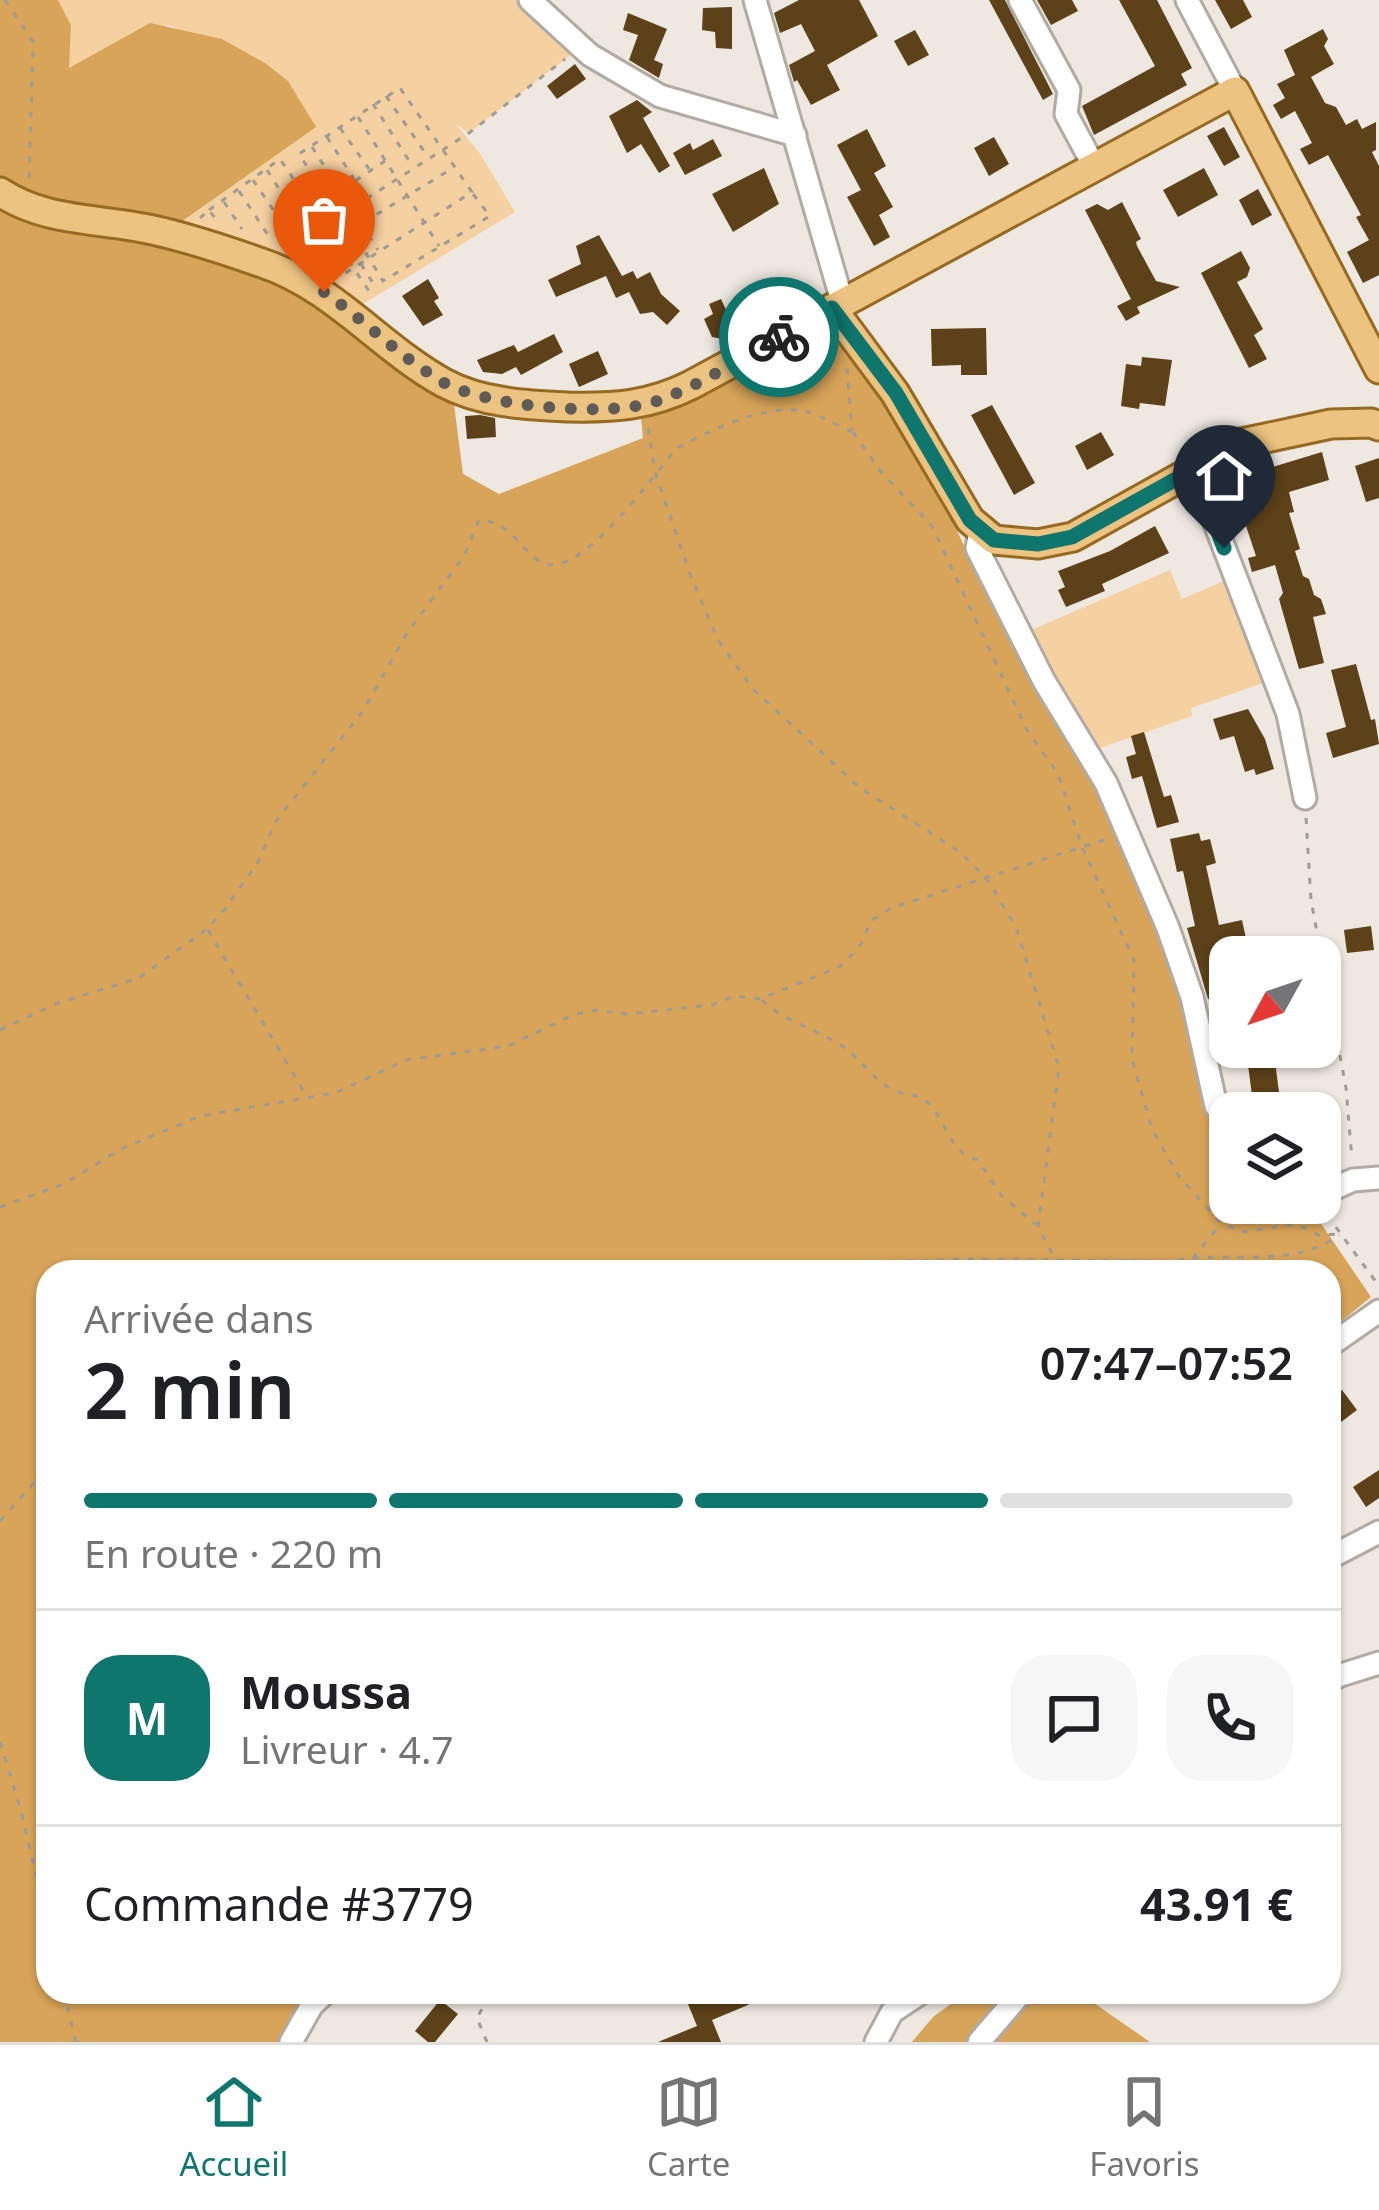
<!DOCTYPE html>
<html lang="fr">
<head>
<meta charset="utf-8">
<style>
  body { margin:0; font-family:"Noto Sans",sans-serif; background:#f6f6f6; color:#202124; height:100vh; display:flex; flex-direction:column; font-size:45px; white-space:nowrap }
  * { box-sizing:border-box; margin:0 }
  p { font-size:39px; color:#757577 }
  .icon { flex:none; width:66px; height:66px; fill:none; stroke:currentColor; stroke-width:2; stroke-linecap:round; stroke-linejoin:round }
  .map { position:relative; flex:1; overflow:hidden }
  .details { position:absolute; left:36px; top:1260px; width:1305px; height:744px; display:flex; flex-direction:column; background:#fff; border-radius:36px; box-shadow:0 3px 9px #0004 }
  .details>* { flex:none }
  .needle { width:78px; rotate:230deg }
  .controls { position:absolute; left:1209px; top:936px; display:grid; gap:24px }
  .controls a { display:grid; place-items:center; width:132px; height:132px; border-radius:24px; background:#fff; box-shadow:0 3px 9px #0004; font-size:60px }
  .pin { position:absolute; display:grid; place-items:center; width:102px; height:102px; color:#fff; margin:-123px -51px; border-radius:50% 50% 50% 0; rotate:-45deg; box-shadow:0 0 12px #0007 }
  .pin .icon { rotate:45deg }
  .courier { position:absolute; display:grid; place-items:center; width:120px; height:120px; margin:-60px; border:9px solid #0f766e; border-radius:50%; background:#fff; color:#222; box-shadow:0 3px 15px #0007 }
  .headline em { font-style:normal; font-weight:600 }
  .headline div { display:flex; flex-direction:column-reverse }
  .headline { display:flex; align-items:center; justify-content:space-between; height:204px; padding:0 48px }
  h1 { font-size:78px; font-weight:600; line-height:90px }
  .bar { display:grid; grid-template-columns:repeat(4,1fr); gap:18px 12px; align-content:center; height:144px; padding:0 48px }
  .bar i { height:15px; border-radius:9px; background:#e0e0e0 }
  .bar .active { background:#0f766e }
  .bar p { grid-column:span 4 }
  .line { display:flex; align-items:center; gap:30px; padding:0 48px; border-top:3px solid #e0e0e0 }
  .line div { flex:1 }
  .round { display:grid; place-items:center; flex:none; width:126px; height:126px; border-radius:36px; background:#f6f6f6 }
  .dock { display:flex; justify-content:space-around; align-items:center; height:168px; border-top:3px solid #e0e0e0; background:#fff; font-size:33px; color:#757577 }
  .dock a { display:grid; justify-items:center; gap:6px }
  .dock .active { color:#0f766e }
  .map>svg:first-child { display:block }
  .green { fill:#f5d0a0 }
  .forest { fill:#d8a459 }
  .building { fill:#5c4119 }
  .lines { fill:none; stroke-linecap:round; stroke-linejoin:round }
  .minor-casing { stroke:#b1aba4; stroke-width:27 }
  .major-casing { stroke:#976a21; stroke-width:33 }
  .path { stroke:#9f9b95; stroke-width:3; stroke-dasharray:6 9; stroke-linecap:butt }
  .minor { stroke:#fff; stroke-width:21 }
  .major { stroke:#ecc380; stroke-width:27 }
  .done { stroke:#5f5c57; stroke-width:12; stroke-dasharray:0 21.6 }
  .route { stroke:#0f766e; stroke-width:15 }
</style>
</head>
<body>
<div class="map">
<svg width="1379" height="2042" viewBox="0 0 1379 2042">
  <rect width="100%" height="100%" fill="#eee8e0"/>
  <g class="green">
    <polygon points="58,0 531,0 581,47 469,133 456,124 481,155 515,212 358,307 317,272 279,254 181,223 315,127 288,81 265,63 222,39 193,35 168,25 68,69 71,25"/>
    <polygon points="1170,570 1182,599 1231,578 1266,682 1191,708 1192,716 1100,748 1050,672 1029,631"/>
  </g>
  <g class="forest">
    <polygon points="0,0 58,0 71,25 69,68 150,23 222,39 265,63 288,81 316,127 170,230 304,281 452,389 463,474 499,494 643,438 640,408 815,329 834,329 899,407 989,599 1102,786 1184,996 1211,1126 1230,1141 1230,1203 1307,1203 1371,1297 1329,1331 1329,1272 48,1272 48,1992 312,1992 288,2042 0,2042"/>
    <polygon points="967,1992 1078,1992 1150,2042 912,2042 933,2017"/>
  </g>
  <g class="building">
    <polygon points="799,0 859,0 878,36 827,65 840,90 811,105 797,80 794,82 789,65 815,51 801,24 780,33 774,13"/>
    <polygon points="989,0 1005,0 1053,94 1043,100"/>
    <polygon points="1037,0 1072,0 1078,11 1051,25"/>
    <polygon points="1119,0 1157,0 1192,68 1181,74 1187,85 1094,135 1082,106 1155,66"/>
    <polygon points="1215,0 1243,0 1252,17 1231,29"/>
    <polygon points="732,7 732,49 716,48 715,32 702,30 703,8"/>
    <polygon points="628,13 667,29 654,60 663,64 659,78 629,60 638,35 623,30"/>
    <polygon points="1323,29 1328,39 1324,46 1334,64 1311,77 1325,103 1336,107 1346,125 1357,119 1362,129 1376,122 1376,150 1372,152 1379,166 1379,275 1363,283 1347,252 1369,240 1356,217 1361,215 1328,155 1309,165 1300,149 1312,143 1295,111 1281,119 1273,105 1285,98 1277,84 1295,75 1284,50"/>
    <polygon points="915,30 929,55 908,66 894,41"/>
    <polygon points="575,64 586,79 557,99 547,86"/>
    <polygon points="637,100 652,112 643,118 670,166 659,173 641,144 627,153 609,116"/>
    <polygon points="1224,127 1240,157 1224,166 1207,136"/>
    <polygon points="867,129 886,166 874,173 893,207 879,215 890,237 874,246 847,197 861,190 837,145"/>
    <polygon points="994,137 1009,164 989,176 974,148"/>
    <polygon points="713,139 722,156 685,175 673,153 690,143 693,150"/>
    <polygon points="764,168 779,204 733,232 712,194"/>
    <polygon points="1204,168 1218,195 1178,217 1163,190"/>
    <polygon points="1258,189 1272,215 1252,226 1239,200"/>
    <polygon points="1122,202 1141,239 1136,242 1137,246 1156,281 1180,287 1137,307 1140,313 1126,321 1117,306 1131,299 1085,210 1097,204 1108,210"/>
    <polygon points="599,235 622,276 633,271 637,279 650,272 661,294 680,311 667,325 653,312 640,314 629,292 616,298 606,276 556,297 548,280 581,264 576,246"/>
    <polygon points="1241,251 1250,268 1247,277 1237,282 1263,329 1254,335 1267,359 1249,368 1201,273"/>
    <polygon points="428,279 439,298 434,301 443,315 423,326 402,296"/>
    <polygon points="721,299 729,316 748,307 755,310 759,320 736,332 739,338 726,345 723,339 712,337 704,319 713,314 709,304"/>
    <polygon points="986,328 987,375 961,375 961,365 932,366 931,329"/>
    <polygon points="554,334 563,352 521,375 516,367 502,374 483,372 477,360 514,345 518,352"/>
    <polygon points="598,351 608,374 579,387 569,364"/>
    <polygon points="1142,357 1172,360 1165,406 1140,403 1139,409 1121,406 1126,364 1141,366"/>
    <polygon points="992,405 1035,483 1014,495 971,415"/>
    <polygon points="480,415 495,418 496,437 467,439 465,416"/>
    <polygon points="1101,432 1114,455 1087,470 1075,446"/>
    <polygon points="1322,452 1329,480 1289,492 1294,512 1289,513 1300,549 1295,551 1303,576 1309,579 1314,595 1321,599 1326,614 1313,617 1324,663 1299,669 1279,599 1283,593 1275,565 1252,572 1248,558 1256,556 1244,520 1250,518 1239,477"/>
    <polygon points="1379,458 1379,498 1366,502 1355,466"/>
    <polygon points="1155,526 1169,553 1102,584 1105,591 1066,607 1058,590 1065,587 1058,571 1110,551"/>
    <polygon points="1356,664 1371,720 1375,719 1379,744 1333,758 1326,733 1346,727 1331,670"/>
    <polygon points="1248,709 1265,739 1274,769 1256,775 1254,769 1245,772 1234,736 1220,740 1213,719"/>
    <polygon points="1144,732 1164,797 1171,795 1179,822 1157,828 1142,776 1132,779 1126,757 1136,754 1131,736"/>
    <polygon points="1199,833 1201,841 1210,839 1216,863 1206,866 1219,925 1242,920 1247,943 1214,951 1224,996 1208,999 1187,928 1195,926 1183,871 1177,872 1170,839"/>
    <polygon points="1371,926 1374,950 1347,953 1344,930"/>
    <polygon points="1274,1054 1279,1092 1252,1095 1247,1058"/>
    <polygon points="1342,1390 1357,1410 1337,1425 1329,1414 1329,1399"/>
    <polygon points="1379,1470 1379,1498 1366,1507 1353,1487"/>
    <polygon points="683,1992 747,1992 754,1998 748,2005 712,2020 721,2042 658,2042 697,2026"/>
    <polygon points="440,2000 458,2014 435,2042 428,2042 415,2031"/>
  </g>
  <g class="lines">
    <g class="minor-casing">
      <g id="minor">
        <polyline points="530,0 590,55 660,96 795,135"/>
        <polyline points="755,0 842,301"/>
        <polyline points="1020,0 1069,90 1066,114 1094,166"/>
        <polyline points="1187,0 1235,91"/>
        <polyline points="1194,469 1288,714 1305,798"/>
        <polyline points="980,531 977,548 1044,681 1106,783 1168,928 1192,997 1216,1106 1230,1126"/>
        <polyline points="1320,1195 1353,1180 1379,1178"/>
        <polyline points="1329,1346 1379,1311"/>
        <polyline points="1329,1558 1379,1532"/>
        <polyline points="1329,1682 1338,1676 1379,1663"/>
        <polyline points="291,2042 312,2005 326,1992"/>
        <polyline points="876,2042 892,2012 922,1992"/>
        <polyline points="979,2042 1022,1992"/>
      </g>
    </g>
    <g class="major-casing">
      <g id="major">
        <path d="M0 192C45 222 97 218 148 229 187 237 225 250 262 263 334 287 379 347 444 383 481 403 526 405 568 407 614 408 649 406 691 385L1235 91 1379 369"/>
        <polyline points="832,308 895,393 970,520 994,540 1038,544 1073,537 1242,443 1331,424 1371,423 1379,426"/>
      </g>
    </g>
    <g class="path">
      <polyline points="5,0 33,42 29,182"/>
      <polyline points="386,96 428,157"/>
      <polyline points="373,104 413,167"/>
      <polyline points="358,117 439,246"/>
      <polyline points="340,128 369,169"/>
      <polyline points="327,137 354,179"/>
      <polyline points="312,147 378,250"/>
      <polyline points="267,170 307,233"/>
      <polyline points="253,180 295,242"/>
      <polyline points="343,189 385,161"/>
      <polyline points="239,191 270,238"/>
      <polyline points="224,202 242,229"/>
      <polyline points="209,210 280,159 369,291"/>
      <polyline points="339,216 299,154 400,88 472,192 341,276"/>
      <polyline points="200,218 209,210 218,222"/>
      <polyline points="364,222 453,168"/>
      <polyline points="350,227 383,281 490,216 473,194"/>
      <polyline points="291,247 469,133 565,59"/>
      <polyline points="361,264 376,288"/>
      <polyline points="847,368 852,430"/>
      <polyline points="648,428 655,472 690,574 718,640 753,689 860,788 960,852 987,879 1016,927 1059,1068 1038,1227 1055,1259 1069,1272"/>
      <polyline points="853,432 881,472 932,526 1027,730 1058,774 1082,847 1134,960 1132,1059 1152,1129 1178,1175 1221,1223 1244,1232 1296,1224 1318,1235 1341,1234"/>
      <polyline points="1306,818 1311,900 1346,1088 1352,1159"/>
      <polyline points="208,930 307,1097"/>
      <path d="M762 1000C783 1021 817 1029 842 1046 860 1058 873 1079 891 1089 901 1095 917 1093 926 1101 947 1120 948 1153 978 1160L1001 1195 1036 1225"/>
      <path d="M0 1030 58 1003 139 978 207 929 225 909 258 862 276 821 363 711 407 633 464 556 479 520C511 522 518 547 539 561 577 587 655 472 677 448 711 430 758 407 798 410 816 412 836 425 852 432"/>
      <polyline points="0,1207 64,1184 121,1149 200,1116 335,1093 406,1060 508,1046 573,1015 596,1010 627,1014 712,1005 735,996 760,999 839,967 859,948 871,921 891,908 1104,840"/>
      <polyline points="1327,1215 1379,1286"/>
      <path d="M1193 1258C1241 1255 1300 1265 1339 1235"/>
      <polyline points="518,1272 968,1259 1171,1261 1193,1258 1220,1225"/>
      <polyline points="0,1521 48,1467"/>
      <polyline points="0,1742 21,1811 48,1927"/>
      <polyline points="64,1992 76,2042"/>
      <polyline points="487,2042 477,2018 491,1992"/>
    </g>
    <use href="#minor" class="minor"/>
    <use href="#major" class="major"/>
  </g>
  <g class="lines">
    <path class="done" d="M324 292C364 320 399 356 441 381 484 407 609 418 657 401 699 386 739 359 779 337"/>
    <polyline class="route" points="779,337 832,308 896,393 970,520 994,540 1038,544 1072,537 1194,469 1224,548"/>
  </g>
</svg>
<div class="controls">
<a><svg class="needle" viewBox="-14 -14 28 28"><path d="M0-13l5 13h-10z" fill="#e53935"/><path d="M0 13l5-13h-10z" fill="#757577"/></svg></a>
<a><svg class="icon" aria-label="layers" viewBox="0 0 24 24"><path d="M12 4l9 5-9 5-9-5zM3 14l9 5 9-5"/></svg></a>
</div>
<div class="pin" style="left:324px;top:292px;background:#ea580c"><svg class="icon" aria-label="bag" viewBox="0 0 24 24"><path d="M5 8h14l-1 12H6zM9 8a3 3 0 0 1 6 0"/></svg></div>
<div class="pin" style="left:1224px;top:548px;background:#1f2937"><svg class="icon" aria-label="home" viewBox="0 0 24 24"><path d="M3 11l9-7 9 7M6 9v11h12V9"/></svg></div>
<div class="courier" style="left:779px;top:337px"><svg class="icon" aria-label="bike" viewBox="0 0 24 24"><circle cx="6" cy="16" r="4"/><circle cx="18" cy="16" r="4"/><path d="M6 16l4-8h5l3 8M10 8l3 8H6M13 5h3"/></svg></div>
<section class="details">
<div class="headline"><div><h1>2 min</h1><p>Arrivée dans</p></div><em>07:47–07:52</em></div>
<div class="bar"><i class="active"></i><i class="active"></i><i class="active"></i><i></i><p>En route · 220 m</p></div>
<div class="line" style="height:216px"><b class="round" style="background:#0f766e;color:#fff">M</b><div><b>Moussa</b><p>Livreur · 4.7</p></div><a class="round"><svg class="icon" aria-label="chat" viewBox="0 0 24 24"><path d="M4 5h16v11H9l-5 4z"/></svg></a><a class="round"><svg class="icon" aria-label="phone" viewBox="0 0 24 24"><path d="M5 4h4l2 5-3 2q2 4 5 5l2-3 5 2v4C11 20 4 13 5 4z"/></svg></a></div>
<div class="line" style="height:156px"><div>Commande #3779</div><b>43.91 €</b></div>
</section>
</div>
<nav class="dock">
<a class="active"><svg class="icon" aria-label="home" viewBox="0 0 24 24"><path d="M3 11l9-7 9 7M6 9v11h12V9"/></svg>Accueil</a>
<a><svg class="icon" aria-label="map" viewBox="0 0 24 24"><path d="M3 6l6-2 6 2 6-2v14l-6 2-6-2-6 2zM9 4v14M15 6v14"/></svg>Carte</a>
<a><svg class="icon" aria-label="saved" viewBox="0 0 24 24"><path d="M7 4h10v16l-5-4-5 4z"/></svg>Favoris</a>
</nav>
</body>
</html>
